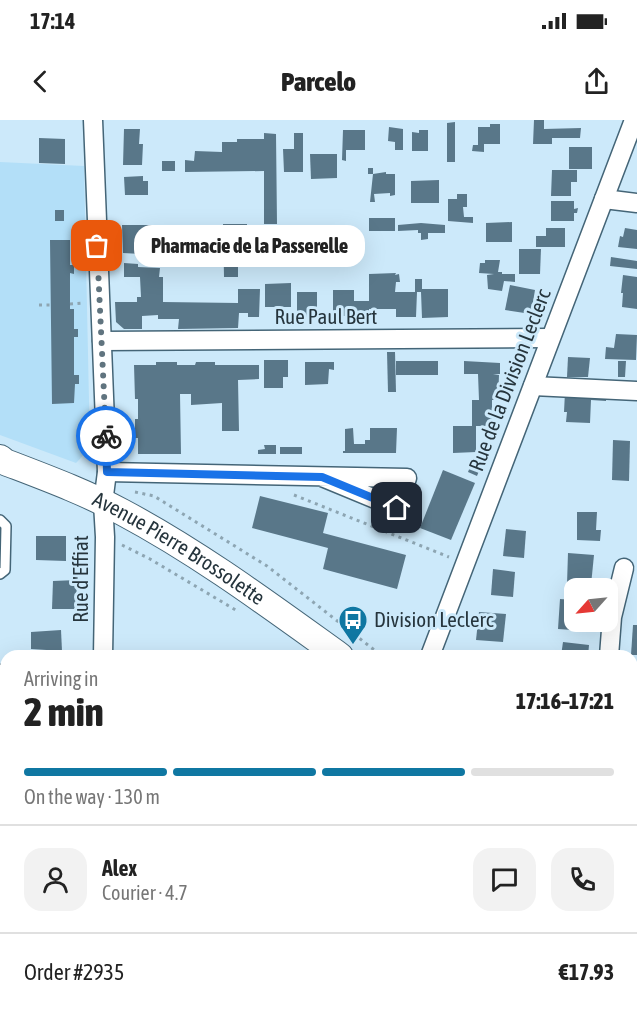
<!DOCTYPE html>
<html lang="en">
<head>
<meta charset="utf-8">
<style>
  body { margin:0; font-family:"Asap Condensed",sans-serif; background:#f2f2f2; color:#222; height:100vh; display:flex; flex-direction:column; font-size:22px; white-space:nowrap }
  * { box-sizing:border-box; margin:0 }
  p { font-size:20px; color:#767676 }
  .icon { flex:none; width:33px; height:33px; fill:none; stroke:currentColor; stroke-width:2; stroke-linecap:round; stroke-linejoin:round }
  .map { position:relative; flex:1; overflow:hidden }
  .drawer { position:absolute; left:0px; top:530px; width:638px; height:374px; display:flex; flex-direction:column; background:#fff; border-radius:18px 18px 0 0; box-shadow:0 6px 24px #0002 }
  .drawer>* { flex:none }
  .needle { width:39px; rotate:243deg }
  .fabs { position:absolute; left:564px; top:458px; display:grid; gap:12px }
  .fabs a { display:grid; place-items:center; width:54px; height:54px; border-radius:12px; background:#fff; box-shadow:0 6px 24px #0002; font-size:30px }
  .pin { position:absolute; display:grid; place-items:center; width:51px; height:51px; color:#fff; margin:-26px; border-radius:12px; box-shadow:0 3px 9px #0006 }
  .courier { position:absolute; display:grid; place-items:center; width:60px; height:60px; margin:-30px; border:4px solid #1a73e8; border-radius:50%; background:#fff; color:#222; box-shadow:0 2px 8px #0007 }
  .bubble { position:absolute; height:42px; border-radius:18px; background:#fff; box-shadow:0 6px 24px #0002; font-size:20px; font-weight:800; line-height:42px; text-align:center }
  .summary em { font-style:normal; font-weight:800 }
  .summary div { display:flex; flex-direction:column-reverse }
  .summary { display:flex; align-items:center; justify-content:space-between; height:102px; padding:0 24px }
  h1 { font-size:39px; font-weight:800; line-height:45px }
  .bar { display:grid; grid-template-columns:repeat(4,1fr); gap:9px 6px; align-content:center; height:72px; padding:0 24px }
  .bar i { height:8px; border-radius:4px; background:#e0e0e0 }
  .bar .current { background:#0f77a2 }
  .bar p { grid-column:span 4 }
  .line { display:flex; align-items:center; gap:15px; padding:0 24px; border-top:2px solid #e0e0e0 }
  .line div { flex:1 }
  .round { display:grid; place-items:center; flex:none; width:63px; height:63px; border-radius:18px; background:#f2f2f2 }
  .status { display:flex; justify-content:space-between; align-items:center; height:42px; padding:0 30px; background:#fff; direction:ltr }
  .status svg { height:16px; fill:currentColor }
  header { display:flex; justify-content:space-between; align-items:center; height:78px; padding:0 24px; background:#fff; font-size:27px; font-weight:800 }
  .map>svg:first-child { display:block }
  .built { fill:#b3dff8 }
  .building { fill:#597789 }
  .lines { fill:none; stroke-linecap:round; stroke-linejoin:round }
  .service-casing { stroke:#446577; stroke-width:12 }
  .minor-casing { stroke:#446577; stroke-width:21 }
  .secondary-casing { stroke:#446577; stroke-width:28 }
  .path { stroke:#8da5b2; stroke-width:3; stroke-dasharray:3 4.5; stroke-linecap:butt }
  .service { stroke:#fff; stroke-width:9 }
  .minor { stroke:#fff; stroke-width:18 }
  .secondary { stroke:#fff; stroke-width:26 }
  .done { stroke:#60747f; stroke-width:6; stroke-dasharray:0 10.8 }
  .route { stroke:#1a73e8; stroke-width:8 }
  .labels { text-anchor:middle; stroke-width:6; stroke-linejoin:round; paint-order:stroke }
  .street-label { font-size:21px; fill:#26353d; stroke:#cce9fa }
  .poi-label { font-size:21px; fill:#26353d; stroke:#cce9fa; text-anchor:start }
</style>
</head>
<body>
<div class="status"><b>17:14</b><svg viewBox="0 0 49 12"><path d="M0 12V9h3v3zM5 12V6h3v6zM10 12V3h3v9zM15 12V0h3v12zM26 1h20v11H26zM47 4h2v5h-2z"/></svg></div>
<header><svg class="icon" aria-label="back" viewBox="0 0 24 24"><path d="M15 5l-7 7 7 7"/></svg>Parcelo<svg class="icon" aria-label="share" viewBox="0 0 24 24"><path d="M12 15V3M7 8l5-5 5 5M5 13v7h14v-7"/></svg></header>
<div class="map">
<svg width="637" height="902" viewBox="0 0 637 902">
  <rect width="100%" height="100%" fill="#cce9fa"/>
  <polygon class="built" points="0,42 84,46 90,328 76,343 0,315"/>
  <g class="building">
    <polygon points="534,0 544,0 544,9 581,8 580,18 552,18 552,24 533,24"/>
    <polygon points="455,2 455,42 447,42 447,3"/>
    <polygon points="490,4 500,4 500,24 484,24 484,32 472,31 473,25 478,25 478,7 490,7"/>
    <polygon points="389,7 403,9 403,30 395,30 395,22 388,21"/>
    <polygon points="124,9 140,9 139,24 143,24 142,45 123,45"/>
    <polygon points="343,10 365,10 365,30 346,30 346,41 342,40"/>
    <polygon points="419,10 428,10 428,31 412,31 412,12 419,13"/>
    <polygon points="264,13 276,14 277,104 264,104 264,51 185,52 185,40 194,41 195,31 222,32 222,22 237,22 237,19 264,19"/>
    <polygon points="294,13 303,13 303,52 284,52 283,29 294,29"/>
    <polygon points="39,18 65,19 65,44 39,43"/>
    <rect x="569" y="27" width="23" height="22"/>
    <polygon points="310,34 337,34 337,58 311,59"/>
    <rect x="162" y="41" width="13" height="10"/>
    <polygon points="368,48 373,48 373,54 386,52 386,54 395,54 395,75 390,76 390,73 374,74 375,82 370,82 373,54 368,54"/>
    <polygon points="552,50 577,50 577,62 571,62 571,76 551,76"/>
    <polygon points="143,56 143,61 148,61 148,75 125,75 124,57"/>
    <polygon points="439,60 439,83 411,83 411,61"/>
    <polygon points="457,74 467,74 467,87 463,87 464,97 473,97 473,103 448,101 448,79 457,79"/>
    <polygon points="551,81 574,81 574,89 578,88 577,93 574,93 574,101 551,101"/>
    <rect x="55" y="90" width="9" height="11"/>
    <rect x="369" y="98" width="26" height="13"/>
    <polygon points="512,102 512,122 486,122 486,103"/>
    <polygon points="421,103 445,105 445,113 428,113 428,119 421,120 421,113 418,113 418,110 398,111 398,105"/>
    <polygon points="223,104 247,104 247,125 238,126 238,157 224,157"/>
    <polygon points="122,105 180,105 180,117 165,117 166,131 160,130 159,135 123,133"/>
    <polygon points="191,105 205,105 205,128 192,128"/>
    <polygon points="546,108 565,108 565,127 536,127 536,116 546,116"/>
    <polygon points="625,108 637,110 637,129 618,127 620,116 623,117"/>
    <polygon points="50,120 70,120 70,145 74,145 74,154 70,153 70,189 74,189 74,209 78,209 78,217 74,217 74,255 79,255 79,264 75,264 74,283 52,284"/>
    <polygon points="323,120 354,120 355,144 323,144"/>
    <polygon points="288,127 288,131 291,130 291,133 296,133 297,141 268,142 268,135 278,134 278,128"/>
    <polygon points="519,129 541,129 540,154 519,154"/>
    <polygon points="611,137 637,141 637,149 610,146"/>
    <polygon points="485,140 500,140 498,152 502,152 502,154 515,154 515,162 504,161 502,171 488,169 487,155 494,154 479,153 480,143 485,143"/>
    <polygon points="124,143 138,144 138,147 160,148 159,157 163,157 163,182 238,183 238,169 260,169 259,197 248,197 248,193 239,193 238,208 178,209 179,199 158,199 158,195 142,196 142,209 124,209 116,202 115,182 137,182 137,177 141,177 140,157 124,157"/>
    <polygon points="396,153 395,155 399,154 400,162 396,162 395,172 415,172 415,159 422,159 422,169 448,169 448,197 422,198 421,172 417,172 416,197 396,197 396,189 369,189 369,196 333,196 333,170 354,170 354,181 369,181 369,154"/>
    <polygon points="623,155 637,157 637,189 622,187 623,173 621,173"/>
    <polygon points="291,163 291,187 265,187 265,164"/>
    <polygon points="510,165 535,170 531,194 505,190"/>
    <rect x="297" y="172" width="20" height="25"/>
    <polygon points="616,214 637,215 636,240 605,239 606,227 614,228"/>
    <polygon points="387,232 395,232 396,272 388,272"/>
    <polygon points="568,237 590,238 588,257 567,257"/>
    <polygon points="264,240 288,240 288,257 283,257 283,268 264,268"/>
    <rect x="396" y="241" width="42" height="14"/>
    <polygon points="464,241 500,243 500,254 493,254 499,255 498,280 492,280 492,306 476,306 476,332 453,333 453,306 472,306 472,280 479,280 478,254 464,254"/>
    <polygon points="618,241 626,241 625,257 618,257"/>
    <polygon points="156,242 177,242 177,245 195,245 196,242 215,242 215,245 259,245 259,259 238,260 239,311 222,311 222,283 191,285 191,274 180,274 181,334 138,334 138,318 135,318 135,299 138,299 138,279 135,279 134,245 156,245"/>
    <polygon points="305,242 334,242 334,250 329,249 328,264 305,265"/>
    <polygon points="565,272 606,274 606,281 591,280 590,303 566,302 567,292 564,292"/>
    <polygon points="353,308 354,324 365,324 365,320 370,320 370,308 397,308 396,333 343,333 343,331 345,331 345,309"/>
    <polygon points="613,320 630,321 629,361 612,360"/>
    <polygon points="264,325 276,325 276,334 258,334 258,330 265,329"/>
    <rect x="280" y="327" width="22" height="7"/>
    <polygon points="472,342 481,346 477,356 468,352"/>
    <polygon points="443,350 475,363 451,420 420,408"/>
    <polygon points="260,376 328,393 323,413 406,435 397,469 323,449 328,428 252,408"/>
    <polygon points="577,392 597,392 596,410 601,410 600,421 577,420"/>
    <polygon points="506,409 526,411 524,438 503,436"/>
    <polygon points="36,416 66,416 66,441 36,440"/>
    <polygon points="568,433 594,435 591,465 567,464"/>
    <polygon points="493,449 515,452 513,477 491,475"/>
    <polygon points="77,460 76,489 52,489 53,461"/>
    <polygon points="560,479 574,480 574,501 588,501 587,511 558,509"/>
    <polygon points="479,492 506,494 503,522 476,520"/>
    <polygon points="633,505 637,505 637,535 631,535"/>
    <polygon points="61,510 62,531 31,529 31,512"/>
    <polygon points="563,522 589,525 588,536 561,536"/>
    <polygon points="634,549 637,549 637,583 632,583"/>
    <polygon points="632,594 637,594 637,620 632,619"/>
    <rect x="0" y="707" width="6" height="28"/>
    <polygon points="632,714 637,714 637,760 632,753"/>
    <rect x="0" y="744" width="6" height="25"/>
    <polygon points="3,782 4,813 0,814 0,783"/>
    <polygon points="103,897 139,897 138,902 102,902"/>
  </g>
  <g class="lines">
    <g class="service-casing">
      <polyline id="service" points="0,400 6,406 5,450 0,454"/>
    </g>
    <g class="minor-casing">
      <g id="minor">
        <polyline points="93,0 107,352 103,383 105,417 103,536"/>
        <polyline points="604,79 637,83"/>
        <polyline points="102,221 550,218"/>
        <polyline points="533,266 637,271"/>
        <polyline points="107,352 407,358 397,388 322,357"/>
        <polyline points="430,536 634,0"/>
        <polyline points="609,536 612,497 624,448"/>
        <polyline points="0,554 6,554"/>
        <polyline points="632,666 637,666"/>
        <polyline points="0,869 6,869"/>
        <polyline points="32,902 32,897"/>
        <polyline points="290,902 292,897"/>
      </g>
    </g>
    <g class="secondary-casing">
      <g id="secondary">
        <path id="s1" d="M0 338 5 342C44 357 85 372 122 392 199 433 269 485 340 536"/>
        <polyline points="632,821 637,829"/>
      </g>
    </g>
    <g class="path">
      <polyline points="70,184 83,183"/>
      <polyline points="39,185 51,185"/>
      <polyline points="135,372 154,376 267,446 382,536"/>
      <polyline points="294,375 449,437"/>
      <polyline points="122,425 150,439 239,492"/>
      <polyline points="632,856 637,866"/>
      <polyline points="181,897 181,902"/>
    </g>
    <use href="#service" class="service"/>
    <use href="#minor" class="minor"/>
    <use href="#secondary" class="secondary"/>
  </g>
  <g class="lines">
    <polyline class="done" points="97,126 106,316"/>
    <polyline class="route" points="106,316 107,352 322,357 397,388"/>
  </g>
  <defs>
    <g id="bus-pin" transform="scale(1.5)"><path d="M0 17L-7.5 6A9.5 9.5 0 1 1 7.5 6Z" fill="#0f77a2" stroke="#cce9fa"/><path d="M-5-6H5V4H4V6H2V4H-2V6H-4V4H-5ZM-3.5-4V0h7V-4ZM-3.5 1.2v1.5H-2V1.2ZM2 1.2v1.5H3.5V1.2Z" fill="#fff"/></g>
  </defs>
  <g fill-rule="evenodd">
    <use href="#bus-pin" x="353" y="500"/>
  </g>
  <g class="labels">
    <g class="street-label">
      <text x="326" y="204">Rue Paul Bert</text>
      <text transform="translate(510 260) rotate(-69)" y="7">Rue de la Division Leclerc</text>
      <text dy="7" stroke="none"><textPath href="#s1" startOffset="201">Avenue Pierre Brossolette</textPath></text>
      <text transform="translate(81 459) rotate(-90)" y="7">Rue d'Effiat</text>
    </g>
    <g class="poi-label">
      <text x="374" y="507">Division Leclerc</text>
    </g>
  </g>
</svg>
<div class="fabs">
<a><svg class="needle" viewBox="-14 -14 28 28"><path d="M0-13l5 13h-10z" fill="#e53935"/><path d="M0 13l5-13h-10z" fill="#767676"/></svg></a>
</div>
<div class="pin" style="left:97px;top:126px;background:#ea580c"><svg class="icon" aria-label="bag" viewBox="0 0 24 24"><path d="M5 8h14l-1 12H6zM9 8a3 3 0 0 1 6 0"/></svg></div>
<div class="pin" style="left:397px;top:388px;background:#1f2937"><svg class="icon" aria-label="home" viewBox="0 0 24 24"><path d="M3 11l9-7 9 7M6 9v11h12V9"/></svg></div>
<div class="courier" style="left:106px;top:316px"><svg class="icon" aria-label="bike" viewBox="0 0 24 24"><circle cx="6" cy="16" r="4"/><circle cx="18" cy="16" r="4"/><path d="M6 16l4-8h5l3 8M10 8l3 8H6M13 5h3"/></svg></div>
<div class="bubble" style="left:134px;top:105px;width:231px">Pharmacie de la Passerelle</div>
<section class="drawer">
<div class="summary"><div><h1>2 min</h1><p>Arriving in</p></div><em>17:16–17:21</em></div>
<div class="bar"><i class="current"></i><i class="current"></i><i class="current"></i><i></i><p>On the way · 130 m</p></div>
<div class="line" style="height:108px"><a class="round"><svg class="icon" aria-label="person" viewBox="0 0 24 24"><circle cx="12" cy="8" r="4"/><path d="M4 21q1-7 8-7t8 7"/></svg></a><div><b>Alex</b><p>Courier · 4.7</p></div><a class="round"><svg class="icon" aria-label="chat" viewBox="0 0 24 24"><path d="M4 5h16v11H9l-5 4z"/></svg></a><a class="round"><svg class="icon" aria-label="phone" viewBox="0 0 24 24"><path d="M5 4h4l2 5-3 2q2 4 5 5l2-3 5 2v4C11 20 4 13 5 4z"/></svg></a></div>
<div class="line" style="height:78px"><div>Order #2935</div><b>€17.93</b></div>
</section>
</div>
</body>
</html>
